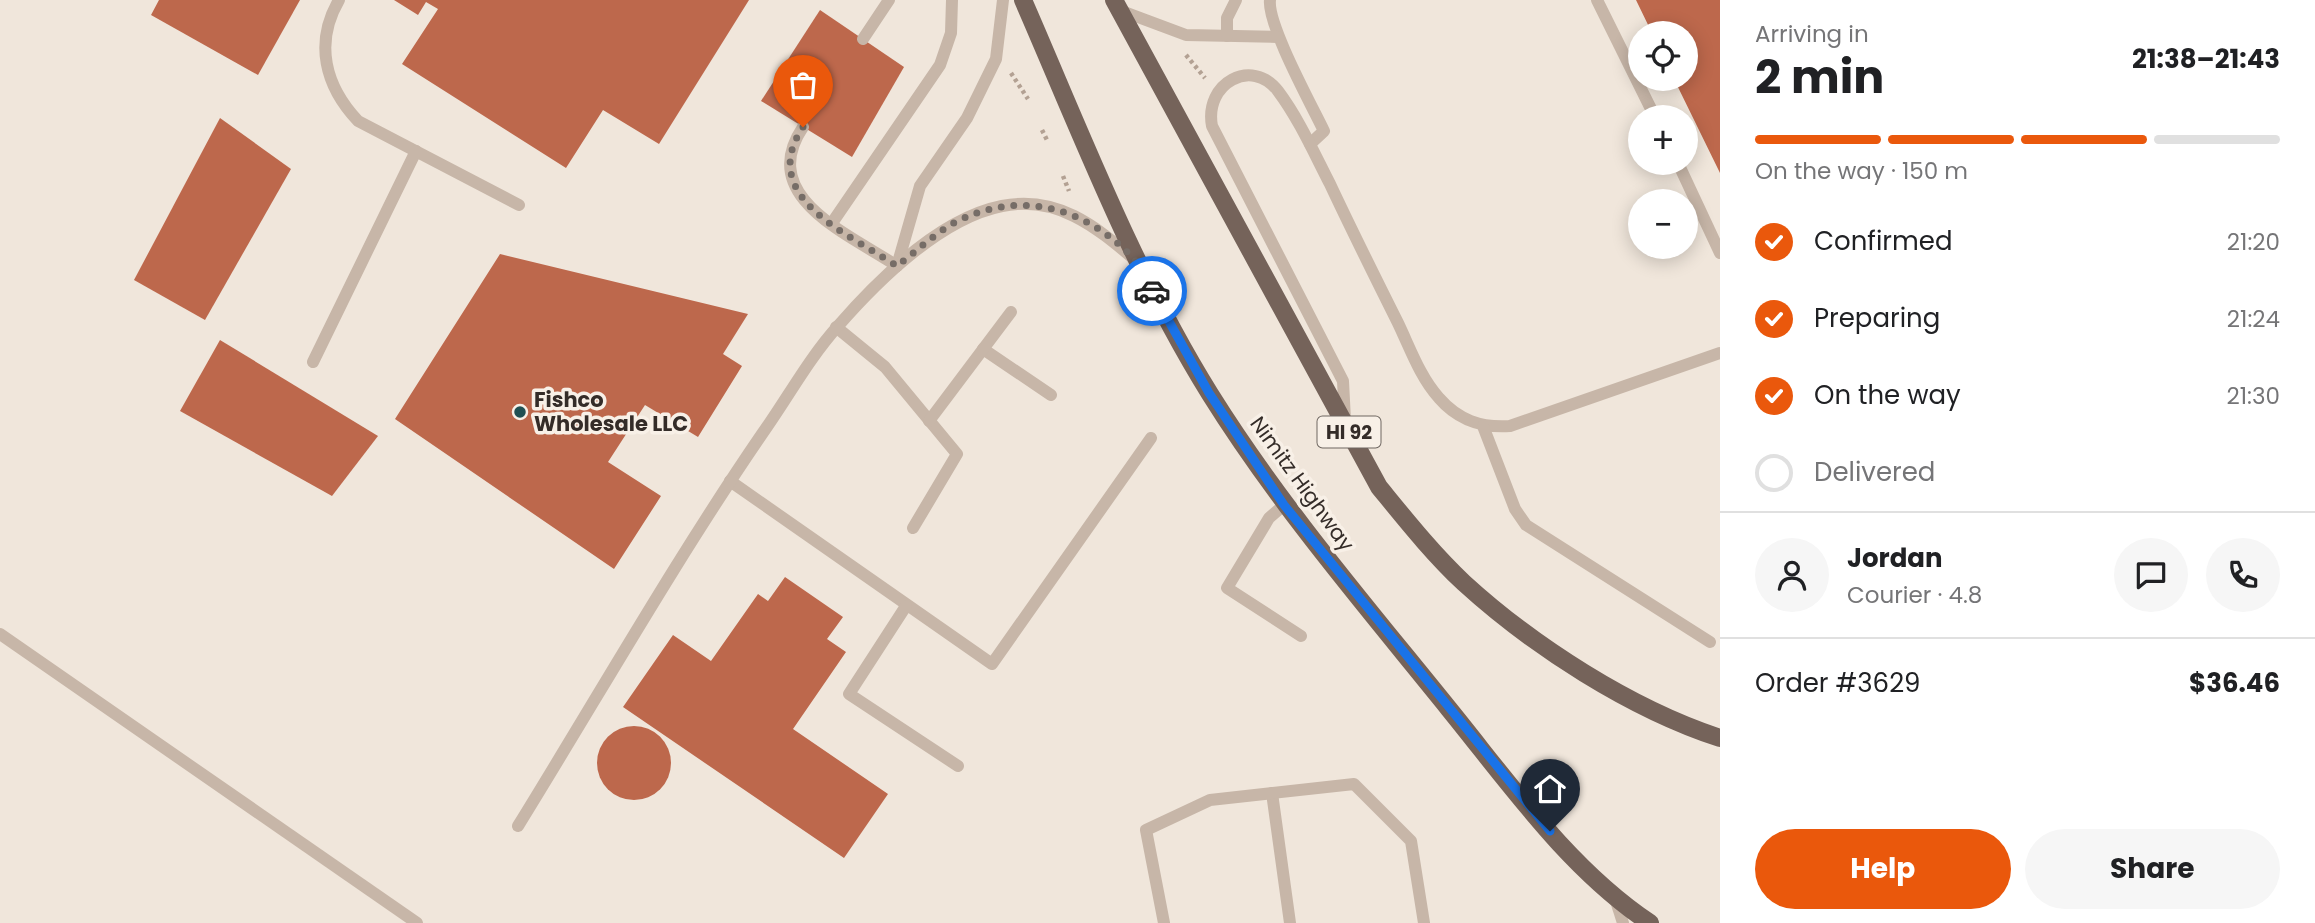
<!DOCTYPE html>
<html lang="en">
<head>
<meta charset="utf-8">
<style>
  body { margin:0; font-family:Poppins,sans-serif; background:#f6f6f6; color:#202124; height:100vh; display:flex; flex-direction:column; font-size:26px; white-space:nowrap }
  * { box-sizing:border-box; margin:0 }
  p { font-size:23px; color:#757577 }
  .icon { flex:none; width:38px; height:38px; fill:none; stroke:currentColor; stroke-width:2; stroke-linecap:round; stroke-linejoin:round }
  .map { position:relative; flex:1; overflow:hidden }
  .sheet { display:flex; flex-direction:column; background:#fff; width:595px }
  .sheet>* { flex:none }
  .tools { position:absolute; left:1628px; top:21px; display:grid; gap:14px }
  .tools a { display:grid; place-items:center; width:70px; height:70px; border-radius:50%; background:#fff; box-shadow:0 4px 18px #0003; font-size:35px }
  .pin { position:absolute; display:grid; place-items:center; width:60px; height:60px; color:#fff; margin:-72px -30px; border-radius:50% 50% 50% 0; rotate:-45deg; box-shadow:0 0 7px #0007 }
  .pin .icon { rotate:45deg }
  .courier { position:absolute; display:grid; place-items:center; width:70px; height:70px; margin:-35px; border:5px solid #1a73e8; border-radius:50%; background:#fff; color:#222; box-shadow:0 2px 9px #0007 }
  .head em { font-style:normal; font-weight:700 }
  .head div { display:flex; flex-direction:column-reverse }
  .head { display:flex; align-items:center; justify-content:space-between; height:119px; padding:0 35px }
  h1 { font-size:46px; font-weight:700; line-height:52px }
  .bar { display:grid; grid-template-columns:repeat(4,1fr); gap:10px 7px; align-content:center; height:84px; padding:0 35px }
  .bar i { height:9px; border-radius:5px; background:#e0e0e0 }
  .bar .active { background:#ea580c }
  .bar p { grid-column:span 4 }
  .line { display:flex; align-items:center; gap:18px; padding:0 35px; border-top:2px solid #e0e0e0 }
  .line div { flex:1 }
  .round { display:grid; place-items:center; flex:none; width:74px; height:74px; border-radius:37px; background:#f6f6f6 }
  ol { padding:0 35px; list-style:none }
  li { display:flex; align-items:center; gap:21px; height:77px }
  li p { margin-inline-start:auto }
  li .icon { padding:7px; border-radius:50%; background:#ea580c; color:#fff; stroke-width:4 }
  li:last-child { color:#757577 }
  li i { width:38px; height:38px; border:4px solid #e0e0e0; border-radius:50% }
  .cta { display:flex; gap:14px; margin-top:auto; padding:14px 35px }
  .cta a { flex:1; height:80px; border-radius:42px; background:#ea580c; color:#fff; font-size:28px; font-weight:700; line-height:80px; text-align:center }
  .cta a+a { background:#f6f6f6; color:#202124 }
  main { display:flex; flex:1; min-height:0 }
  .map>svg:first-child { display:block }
  .building { fill:#bd684c }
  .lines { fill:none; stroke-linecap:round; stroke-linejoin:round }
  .path { stroke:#b3a193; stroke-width:4.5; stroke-dasharray:3.5 3.5; stroke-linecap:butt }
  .lane { stroke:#c7b6a8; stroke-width:12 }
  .primary { stroke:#75635a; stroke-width:18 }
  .done { stroke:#766d67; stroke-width:7; stroke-dasharray:0 12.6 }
  .route { stroke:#1a73e8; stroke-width:9 }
  .poi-dot { fill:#205053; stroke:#f8f0e7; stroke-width:2.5 }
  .labels { text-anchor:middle; stroke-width:7; stroke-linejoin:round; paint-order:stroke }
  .shield { fill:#f8f0e7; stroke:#6f6761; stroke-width:2 }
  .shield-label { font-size:19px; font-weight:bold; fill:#342c28 }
  .poi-label { font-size:21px; font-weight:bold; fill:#342c28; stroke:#f8f0e7; text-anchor:start }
  .street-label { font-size:21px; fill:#342c28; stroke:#f8f0e7 }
</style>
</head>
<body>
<main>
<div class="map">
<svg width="1720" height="923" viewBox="0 0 1720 923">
  <rect width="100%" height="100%" fill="#f0e6db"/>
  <g class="building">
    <polygon points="159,0 300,0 258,75 151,15"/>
    <polygon points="394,0 749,0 659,144 603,110 566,168 402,64 438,9 426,2 418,15"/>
    <polygon points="1636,0 1720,0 1720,173 1674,79 1685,79 1685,33 1652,33"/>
    <polygon points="820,10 904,67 852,157 761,101"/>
    <polygon points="220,118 291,169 205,320 134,280"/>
    <polygon points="500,254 748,314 723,354 742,366 698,437 645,405 608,462 661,496 614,569 395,419"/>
    <polygon points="220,340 378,436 332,496 180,411"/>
    <polygon points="785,577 843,617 827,639 846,652 793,729 888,794 844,858 623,707 673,635 711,661 758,594 768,601"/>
    <circle cx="634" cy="763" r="37"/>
  </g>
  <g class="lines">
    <g class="path">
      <polyline points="1186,55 1205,78"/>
      <polyline points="1011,73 1028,99"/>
      <polyline points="1042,130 1047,140"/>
      <polyline points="1063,176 1069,191"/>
    </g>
    <g class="lane">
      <path d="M339 0C314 43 325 86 358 121L519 205"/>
      <path d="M1270 0C1267 24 1311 104 1324 131L1310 144"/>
      <polyline points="1597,0 1655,117"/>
      <polyline points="1119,10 1186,35 1278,37"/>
      <polyline points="1227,36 1227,18 1236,0"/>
      <polyline points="863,39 889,0"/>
      <path d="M803 127C756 197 849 234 897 266"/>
      <polyline points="1678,163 1720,253"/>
      <polyline points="832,223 940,65 951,33 952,0"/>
      <polyline points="897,266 920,186 967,118 996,59 1003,0"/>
      <polyline points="836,327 885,367 957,454 913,528"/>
      <polyline points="983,349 1051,395"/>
      <polyline points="313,362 416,151"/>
      <path d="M1345 420 1343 381 1212 126C1204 83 1252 57 1278 91 1299 119 1314 153 1330 184 1352 231 1375 277 1398 323 1410 348 1420 377 1439 398 1458 420 1481 428 1510 426L1720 353"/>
      <polyline points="929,421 1011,312"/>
      <polyline points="1483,426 1515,509 1526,525 1710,642"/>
      <polyline points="730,481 992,664 1151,438"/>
      <polyline points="1284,505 1269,518 1227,588 1301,636"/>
      <polyline points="906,606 849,694 958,766"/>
      <polyline points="0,634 417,923"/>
      <polyline points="1272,793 1290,923"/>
      <path d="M518 826C599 695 675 561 762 434 787 399 809 358 838 326 878 280 941 218 1002 206 1057 195 1095 226 1134 259"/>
      <polyline points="1616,901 1623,923"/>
      <polyline points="1164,923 1146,830 1210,800 1354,784 1411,841 1424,923"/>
    </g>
    <g class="primary">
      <path d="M1023 0C1081 133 1133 270 1210 394 1280 506 1366 606 1449 709 1510 784 1569 869 1650 923"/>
      <path d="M1114 0 1379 487C1406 520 1433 554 1464 583 1533 646 1631 709 1720 738"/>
    </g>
  </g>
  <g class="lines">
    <path class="done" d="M803 127C756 197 849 234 897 266 917 251 939 229 962 219 1025 190 1087 209 1133 258 1141 267 1146 280 1152 291"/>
    <polyline class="route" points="1152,291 1209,393 1284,505 1550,831"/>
  </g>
  <circle class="poi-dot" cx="520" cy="412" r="7"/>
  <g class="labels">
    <rect class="shield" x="1317.5" y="416.5" width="63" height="31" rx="5"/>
    <g class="shield-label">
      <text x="1349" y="439">HI 92</text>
    </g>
    <g class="poi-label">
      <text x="534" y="407">Fishco<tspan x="534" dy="24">Wholesale LLC</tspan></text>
    </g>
    <g class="street-label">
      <text transform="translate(1302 484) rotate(54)" y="7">Nimitz Highway</text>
    </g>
  </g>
</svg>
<div class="tools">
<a><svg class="icon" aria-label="locate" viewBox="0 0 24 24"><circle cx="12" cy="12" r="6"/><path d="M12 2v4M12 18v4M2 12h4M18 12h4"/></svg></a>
<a>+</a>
<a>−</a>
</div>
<div class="pin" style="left:803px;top:127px;background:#ea580c"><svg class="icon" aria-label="bag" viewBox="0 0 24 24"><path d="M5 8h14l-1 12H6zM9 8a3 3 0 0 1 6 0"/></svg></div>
<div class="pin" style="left:1550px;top:831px;background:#1f2937"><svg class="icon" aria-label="home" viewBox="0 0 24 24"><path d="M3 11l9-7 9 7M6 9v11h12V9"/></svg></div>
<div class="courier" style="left:1152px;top:291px"><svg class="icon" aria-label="car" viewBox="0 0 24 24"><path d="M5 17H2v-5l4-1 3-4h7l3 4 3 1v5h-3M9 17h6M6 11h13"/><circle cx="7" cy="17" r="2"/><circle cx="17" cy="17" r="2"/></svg></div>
</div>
<section class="sheet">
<div class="head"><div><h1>2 min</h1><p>Arriving in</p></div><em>21:38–21:43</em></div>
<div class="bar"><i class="active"></i><i class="active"></i><i class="active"></i><i></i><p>On the way · 150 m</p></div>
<ol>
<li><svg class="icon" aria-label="check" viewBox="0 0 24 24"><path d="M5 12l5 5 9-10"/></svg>Confirmed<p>21:20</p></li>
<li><svg class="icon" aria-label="check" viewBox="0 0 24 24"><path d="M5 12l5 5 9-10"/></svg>Preparing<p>21:24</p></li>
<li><svg class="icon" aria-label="check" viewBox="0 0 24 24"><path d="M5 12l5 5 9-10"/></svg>On the way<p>21:30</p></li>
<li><i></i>Delivered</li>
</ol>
<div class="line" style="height:126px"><a class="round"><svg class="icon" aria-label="person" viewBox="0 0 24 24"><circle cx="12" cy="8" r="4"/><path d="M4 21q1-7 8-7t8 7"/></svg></a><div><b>Jordan</b><p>Courier · 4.8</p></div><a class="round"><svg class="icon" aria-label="chat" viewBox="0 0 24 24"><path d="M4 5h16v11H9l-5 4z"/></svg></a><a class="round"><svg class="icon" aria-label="phone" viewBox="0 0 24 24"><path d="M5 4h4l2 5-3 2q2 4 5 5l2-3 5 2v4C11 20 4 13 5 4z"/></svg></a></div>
<div class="line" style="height:91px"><div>Order #3629</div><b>$36.46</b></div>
<div class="cta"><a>Help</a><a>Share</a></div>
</section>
</main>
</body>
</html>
